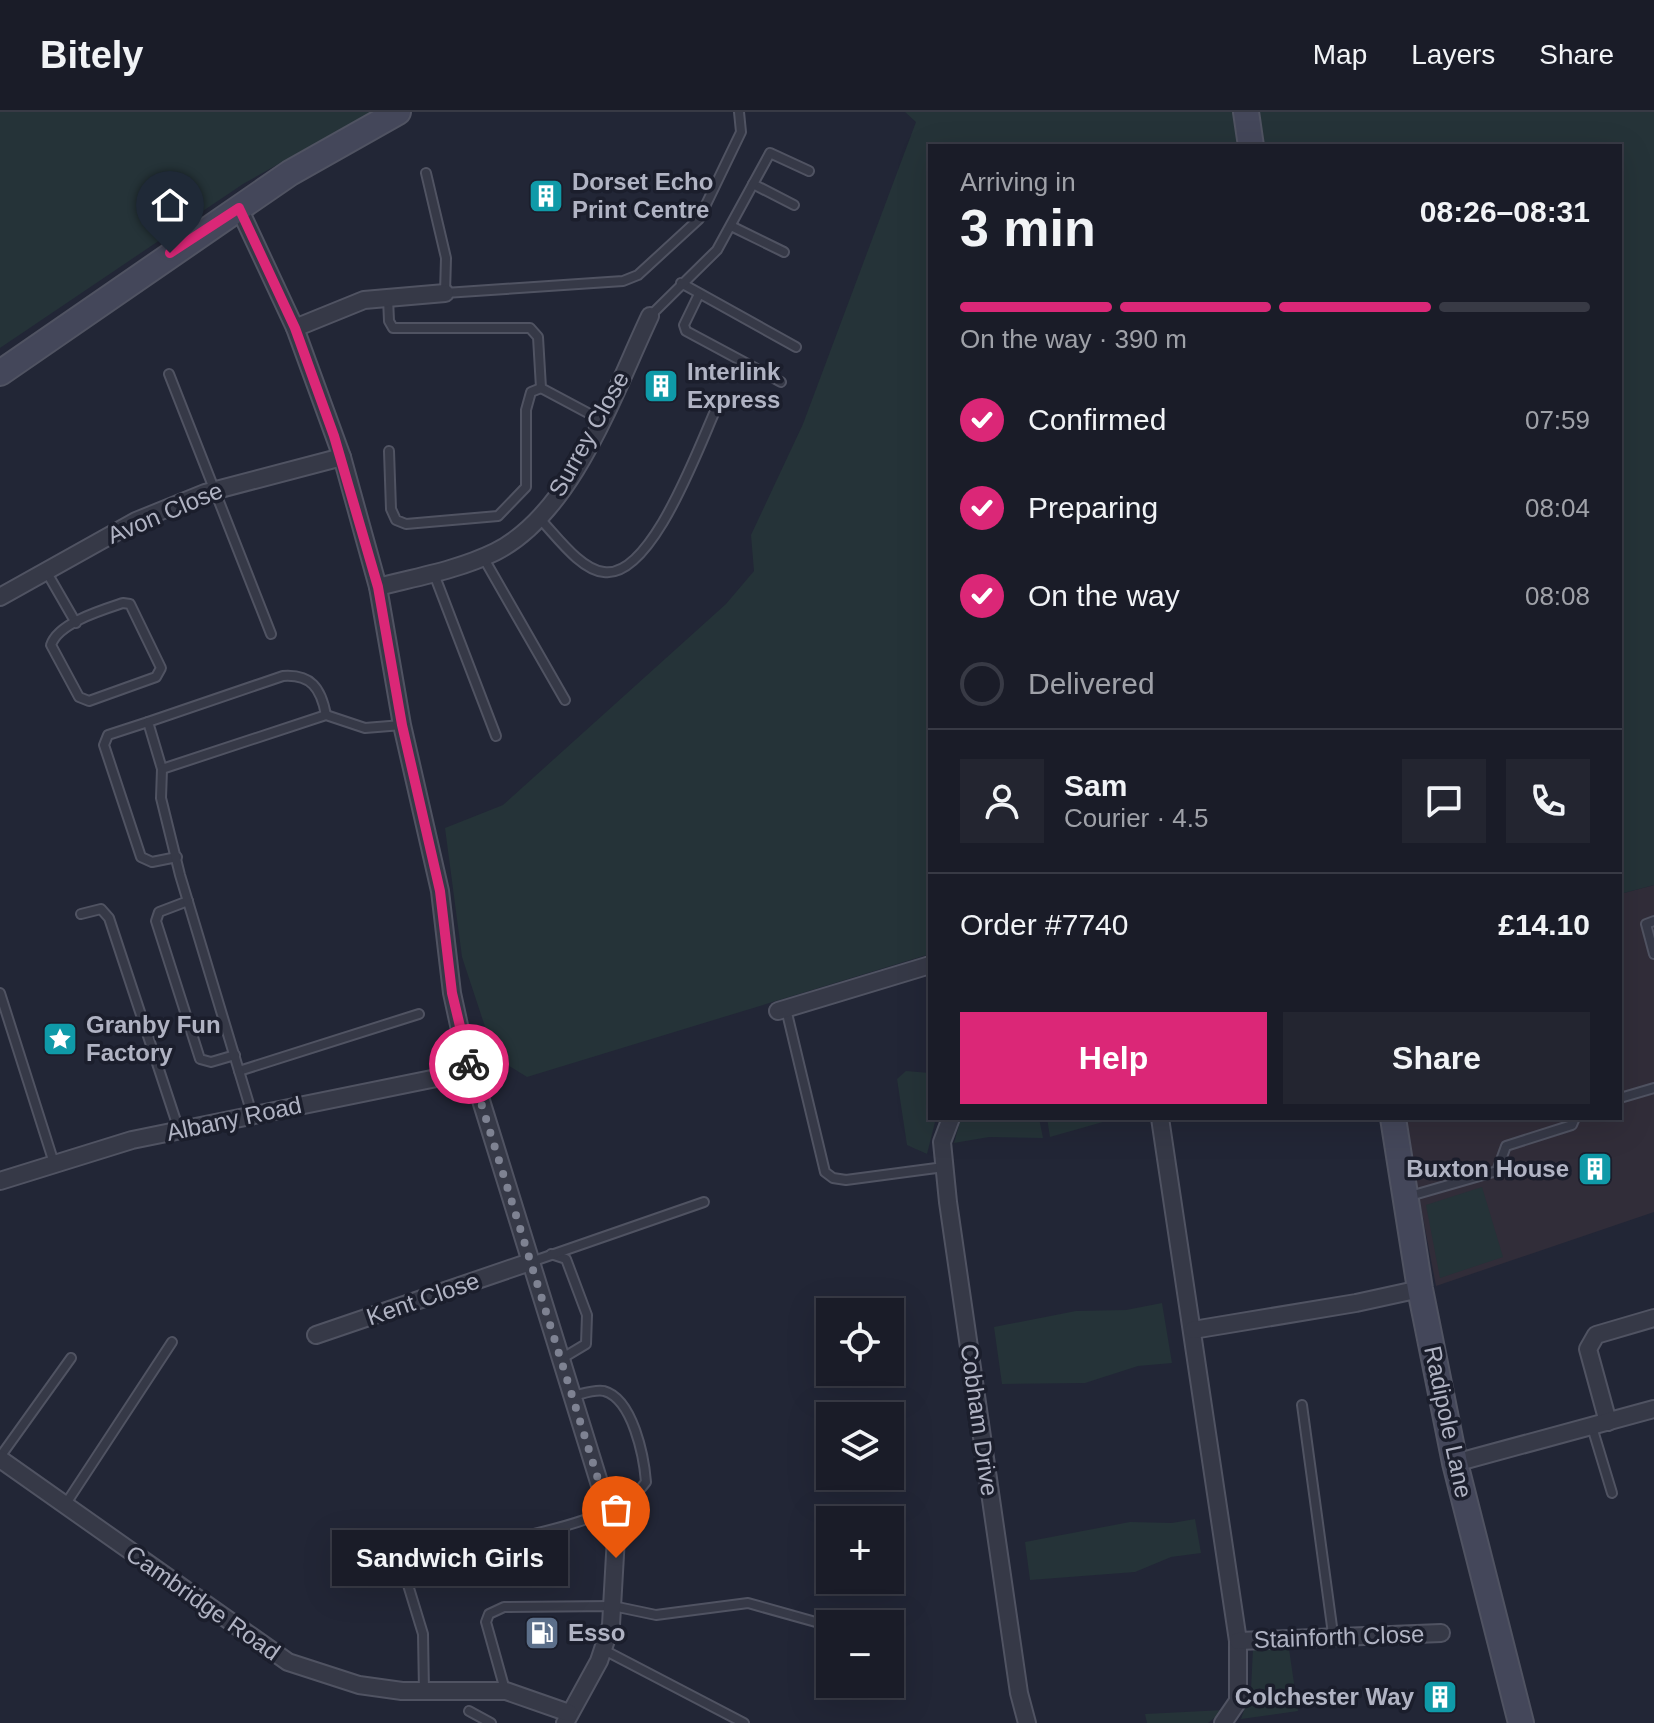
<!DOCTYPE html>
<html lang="en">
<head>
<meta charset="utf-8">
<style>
  body { margin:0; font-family:Arial,sans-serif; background:#232530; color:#f1f3f6; height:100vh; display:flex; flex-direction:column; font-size:30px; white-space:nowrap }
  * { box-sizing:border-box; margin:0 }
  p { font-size:26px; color:#9fa1a8 }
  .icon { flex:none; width:44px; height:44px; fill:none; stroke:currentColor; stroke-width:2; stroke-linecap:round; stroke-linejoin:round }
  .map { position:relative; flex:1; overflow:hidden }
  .drawer { position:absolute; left:928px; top:32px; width:694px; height:976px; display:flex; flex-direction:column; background:#1a1c28; border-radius:0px; box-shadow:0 8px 32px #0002,0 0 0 2px #383a45 }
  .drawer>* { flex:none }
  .buttons { position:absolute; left:816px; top:1186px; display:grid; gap:16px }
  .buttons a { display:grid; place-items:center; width:88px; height:88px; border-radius:0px; background:#1a1c28; box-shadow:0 8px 32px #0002,0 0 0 2px #383a45; font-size:40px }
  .pin { position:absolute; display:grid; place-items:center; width:68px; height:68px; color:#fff; margin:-82px -34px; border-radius:50% 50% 50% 0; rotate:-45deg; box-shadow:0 0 8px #0007 }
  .pin .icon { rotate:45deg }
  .courier { position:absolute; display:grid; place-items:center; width:80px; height:80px; margin:-40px; border:6px solid #db2777; border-radius:50%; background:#fff; color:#222; box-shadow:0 2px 10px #0007 }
  .bubble { position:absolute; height:56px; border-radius:0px; background:#1a1c28; box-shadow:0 8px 32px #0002,0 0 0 2px #383a45; font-size:26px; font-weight:700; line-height:56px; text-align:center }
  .headline em { font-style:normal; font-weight:700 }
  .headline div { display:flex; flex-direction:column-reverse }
  .headline { display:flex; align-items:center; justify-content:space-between; height:136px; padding:0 32px }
  h1 { font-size:52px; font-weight:700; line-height:60px }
  .bar { display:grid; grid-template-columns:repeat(4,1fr); gap:12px 8px; align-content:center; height:96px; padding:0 32px }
  .bar i { height:10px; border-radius:6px; background:#383a45 }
  .bar .active { background:#db2777 }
  .bar p { grid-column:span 4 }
  .line { display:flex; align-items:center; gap:20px; padding:0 32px; border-top:2px solid #383a45 }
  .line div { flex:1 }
  .round { display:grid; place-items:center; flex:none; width:84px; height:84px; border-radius:0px; background:#232530 }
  ol { padding:0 32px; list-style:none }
  li { display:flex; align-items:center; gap:24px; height:88px }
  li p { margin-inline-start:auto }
  li .icon { padding:8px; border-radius:50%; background:#db2777; color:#fff; stroke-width:4 }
  li:last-child { color:#9fa1a8 }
  li i { width:44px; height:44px; border:4px solid #383a45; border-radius:50% }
  .cta { display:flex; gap:16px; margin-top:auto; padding:16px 32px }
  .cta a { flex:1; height:92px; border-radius:0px; background:#db2777; color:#fff; font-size:32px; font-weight:700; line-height:92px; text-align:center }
  .cta a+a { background:#232530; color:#f1f3f6 }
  header { display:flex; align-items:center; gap:48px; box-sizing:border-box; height:112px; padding:0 40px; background:#1a1c28; border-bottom:2px solid #383a45 }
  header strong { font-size:38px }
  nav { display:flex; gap:44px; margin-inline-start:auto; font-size:28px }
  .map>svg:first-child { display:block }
  .medical { fill:#312d39 }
  .green { fill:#253338 }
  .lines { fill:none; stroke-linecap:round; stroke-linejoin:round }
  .lane-casing { stroke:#505362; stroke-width:12 }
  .street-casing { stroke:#505362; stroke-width:20 }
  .secondary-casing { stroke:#505362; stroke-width:28 }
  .lane { stroke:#363947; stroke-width:8 }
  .street { stroke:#363947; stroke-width:16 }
  .secondary { stroke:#44475a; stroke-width:24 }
  .done { stroke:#7e8292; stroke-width:8; stroke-dasharray:0 14.4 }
  .route { stroke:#db2777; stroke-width:10 }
  .labels { text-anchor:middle; stroke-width:7; stroke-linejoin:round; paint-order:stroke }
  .poi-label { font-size:24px; font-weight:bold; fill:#b0b3c3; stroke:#1b1e2c; text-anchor:start }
  .street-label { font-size:24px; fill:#b0b3c3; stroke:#1b1e2c }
</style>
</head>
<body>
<header>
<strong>Bitely</strong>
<nav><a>Map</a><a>Layers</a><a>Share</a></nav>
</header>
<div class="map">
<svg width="1654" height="1611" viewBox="0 0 1654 1611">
  <rect width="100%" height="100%" fill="#222636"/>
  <polygon class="medical" points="1654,773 1654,1100 1436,1174 1404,1006 1620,1006 1620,782"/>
  <g class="green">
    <polygon points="0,0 371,0 243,72 0,236"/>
    <polygon points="905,0 1654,0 1654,773 1620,782 1620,34 930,34 930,842 527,965 495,945 462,845 445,716 503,693 726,492 754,459 751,423 803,312 916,10"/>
    <polygon points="906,959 930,961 930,1006 936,1006 927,1042 907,1033 897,967"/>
    <polygon points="961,1006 1039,1006 1043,1026 989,1025 954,1031"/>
    <polygon points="1047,1006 1151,1006 1110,1008 1050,1025"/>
    <polygon points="1482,1075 1503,1145 1440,1166 1426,1093"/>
    <polygon points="1162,1191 1172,1251 1138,1254 1085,1271 1002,1272 994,1215 1076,1199 1126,1198"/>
    <polygon points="1195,1407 1201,1441 1171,1445 1135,1460 1030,1468 1025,1430 1130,1410 1172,1411"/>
    <polygon points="1288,1530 1298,1599 1241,1607 1251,1578 1253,1536"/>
    <polygon points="1224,1598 1208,1611 1147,1611 1145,1602"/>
  </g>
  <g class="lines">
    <g class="lane-casing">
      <g id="lane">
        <polyline points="426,61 446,146 445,181 623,169 638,163 699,107 741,20 739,0"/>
        <polyline points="753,72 794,93"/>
        <polyline points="731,114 784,140"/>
        <polyline points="681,171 796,235"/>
        <polyline points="699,182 684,213 686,219 781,270"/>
        <polyline points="388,186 389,209 393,216 530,216 538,225 541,276 601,308"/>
        <polyline points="650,204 717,138 770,41 809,59"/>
        <polyline points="169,262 271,522"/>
        <polyline points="389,339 391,397 396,408 406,412 498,404 526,375 526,298 531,280 541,276"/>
        <path d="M539 406C555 422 580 458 604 460 653 467 701 328 719 290"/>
        <polyline points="483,445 565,588"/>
        <polyline points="46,459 76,511"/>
        <polyline points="434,462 496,624"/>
        <path d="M123 491 130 492 161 556 156 565 89 589 79 585 51 533C58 511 102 498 123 491Z"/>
        <polyline points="148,610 108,623 104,633 141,745 152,750 177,745"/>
        <path d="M162 657 148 610 283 564C311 562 321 576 326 603"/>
        <polyline points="188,789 159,800 156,809 200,947 211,950 235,943"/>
        <polyline points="81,802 101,797 109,806 179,1018"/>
        <polyline points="1654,809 1646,812 1654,842"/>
        <polyline points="0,881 54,1051"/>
        <polyline points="786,897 825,1060 833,1066 846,1068 944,1055"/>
        <polyline points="239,959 419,902"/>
        <polyline points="1620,986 1654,976"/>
        <polyline points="252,1002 180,763 161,686 162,657 326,603 365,616 402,613"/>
        <polyline points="1410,1084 1497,1059 1506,1034 1572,1013 1575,1006"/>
        <polyline points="551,1142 566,1147 587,1203 586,1232 561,1247"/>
        <polyline points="531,1150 704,1090"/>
        <polyline points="1302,1293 1333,1522"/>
        <polyline points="1592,1315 1612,1381"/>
        <polyline points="0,1345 71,1246"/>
        <polyline points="65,1393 172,1230"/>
        <polyline points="394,1427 423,1522 424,1579"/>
        <path d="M473 1436C520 1424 618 1410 646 1370 644 1345 633 1287 604 1279 595 1277 582 1282 573 1284"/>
        <polyline points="604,1538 744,1611"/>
        <polyline points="505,1578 486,1510 489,1502 504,1495 613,1494 656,1503 748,1491 830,1514"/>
        <polyline points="469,1599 491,1611"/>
      </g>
    </g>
    <g class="street-casing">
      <g id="street">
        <polyline points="239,96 295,216 342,345 378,475 402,613 440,779 452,881 462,927 616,1425 611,1513 599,1549 565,1611"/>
        <polyline points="295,216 364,188 445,181"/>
        <path d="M378 475C417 465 458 458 495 440 573 401 614 280 650 204"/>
        <polyline points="0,485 136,409 205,381 342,345"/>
        <polyline points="778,899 930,853"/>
        <polyline points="951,1006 942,1030 948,1090 1019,1581 1027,1611"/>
        <polyline points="1160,1006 1238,1529 1238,1589 1223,1611"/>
        <polyline points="0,1069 132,1028 471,959"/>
        <polyline points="1193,1218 1356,1191 1420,1177"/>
        <polyline points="316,1223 530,1150"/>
        <polyline points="1608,1310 1588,1237 1596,1223 1654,1206"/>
        <polyline points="0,1347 288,1550 359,1573 402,1579 506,1579 569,1601"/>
        <polyline points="1455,1351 1654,1297"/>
        <polyline points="1238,1529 1441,1521"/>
      </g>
    </g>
    <g class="secondary-casing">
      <g id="secondary">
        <polyline points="1246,0 1251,34"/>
        <polyline points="0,261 290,61 398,0"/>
        <polyline points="1393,1006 1420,1177 1455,1351 1521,1611"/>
      </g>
    </g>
    <use href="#lane" class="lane"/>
    <use href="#street" class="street"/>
    <use href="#secondary" class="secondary"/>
  </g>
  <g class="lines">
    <polyline class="done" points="469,952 616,1425 616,1446"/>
    <polyline class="route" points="170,141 239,96 295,216 334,324 378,475 402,613 440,779 452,881 469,952"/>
  </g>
  <defs>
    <g id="building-square" transform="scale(1.8)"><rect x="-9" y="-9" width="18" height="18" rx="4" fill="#0f9aa8" stroke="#1b1e2c"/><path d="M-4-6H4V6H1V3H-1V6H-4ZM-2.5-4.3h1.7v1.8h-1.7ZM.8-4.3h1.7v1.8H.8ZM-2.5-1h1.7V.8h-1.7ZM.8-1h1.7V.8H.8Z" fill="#fff"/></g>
    <g id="sight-square" transform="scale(1.8)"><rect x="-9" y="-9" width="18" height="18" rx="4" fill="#0f9aa8" stroke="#1b1e2c"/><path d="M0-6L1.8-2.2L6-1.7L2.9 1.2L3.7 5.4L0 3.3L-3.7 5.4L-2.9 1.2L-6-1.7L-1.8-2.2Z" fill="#fff"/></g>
    <g id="fuel-square" transform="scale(1.8)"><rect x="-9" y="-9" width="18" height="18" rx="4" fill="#5c6f8a" stroke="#1b1e2c"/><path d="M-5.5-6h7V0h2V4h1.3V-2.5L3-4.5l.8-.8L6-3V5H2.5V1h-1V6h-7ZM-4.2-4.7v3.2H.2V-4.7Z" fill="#fff"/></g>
  </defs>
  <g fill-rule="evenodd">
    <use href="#building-square" x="546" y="84"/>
    <use href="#building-square" x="661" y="274"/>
    <use href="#sight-square" x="60" y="927"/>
    <use href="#building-square" x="1595" y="1057"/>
    <use href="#fuel-square" x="542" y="1521"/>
    <use href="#building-square" x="1440" y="1585"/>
  </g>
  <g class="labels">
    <g class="poi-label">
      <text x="572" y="78">Dorset Echo<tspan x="572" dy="28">Print Centre</tspan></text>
      <text x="687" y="268">Interlink<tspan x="687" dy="28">Express</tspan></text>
      <text x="86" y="921">Granby Fun<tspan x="86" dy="28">Factory</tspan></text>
      <text x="1569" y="1065" text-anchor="end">Buxton House</text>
      <text x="568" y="1529">Esso</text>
      <text x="1414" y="1593" text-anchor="end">Colchester Way</text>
    </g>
    <g class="street-label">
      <text transform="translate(589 322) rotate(-61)" y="8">Surrey Close</text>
      <text transform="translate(165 401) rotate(-23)" y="8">Avon Close</text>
      <text transform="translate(234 1007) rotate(-12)" y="8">Albany Road</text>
      <text transform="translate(423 1187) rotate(-19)" y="8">Kent Close</text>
      <text transform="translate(979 1308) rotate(82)" y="8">Cobham Drive</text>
      <text transform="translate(1448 1310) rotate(78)" y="8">Radipole Lane</text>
      <text transform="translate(203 1491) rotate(35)" y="8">Cambridge Road</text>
      <text transform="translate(1339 1525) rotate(-2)" y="8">Stainforth Close</text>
    </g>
  </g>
</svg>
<div class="buttons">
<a><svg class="icon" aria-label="locate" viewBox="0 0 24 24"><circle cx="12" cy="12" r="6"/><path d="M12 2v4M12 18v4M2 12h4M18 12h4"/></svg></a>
<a><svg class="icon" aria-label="layers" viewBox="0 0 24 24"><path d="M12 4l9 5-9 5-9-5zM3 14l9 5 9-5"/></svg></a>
<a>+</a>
<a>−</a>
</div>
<div class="pin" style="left:616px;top:1446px;background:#ea580c"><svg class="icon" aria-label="bag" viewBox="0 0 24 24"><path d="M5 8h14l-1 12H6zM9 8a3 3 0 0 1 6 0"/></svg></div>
<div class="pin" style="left:170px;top:141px;background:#1f2937"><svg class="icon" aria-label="home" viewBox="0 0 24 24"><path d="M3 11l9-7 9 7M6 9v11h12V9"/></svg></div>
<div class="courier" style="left:469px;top:952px"><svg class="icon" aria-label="bike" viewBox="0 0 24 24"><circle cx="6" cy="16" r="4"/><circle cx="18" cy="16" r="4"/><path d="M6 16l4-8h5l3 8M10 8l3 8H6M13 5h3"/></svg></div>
<div class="bubble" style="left:332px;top:1418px;width:236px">Sandwich Girls</div>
<section class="drawer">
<div class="headline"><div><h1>3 min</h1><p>Arriving in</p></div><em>08:26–08:31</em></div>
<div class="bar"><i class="active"></i><i class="active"></i><i class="active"></i><i></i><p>On the way · 390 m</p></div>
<ol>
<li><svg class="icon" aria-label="check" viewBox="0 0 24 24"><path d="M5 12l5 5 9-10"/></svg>Confirmed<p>07:59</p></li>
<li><svg class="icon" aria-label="check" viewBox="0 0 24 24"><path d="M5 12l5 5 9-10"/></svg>Preparing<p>08:04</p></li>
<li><svg class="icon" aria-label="check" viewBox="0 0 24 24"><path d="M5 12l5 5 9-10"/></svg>On the way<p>08:08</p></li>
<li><i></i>Delivered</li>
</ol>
<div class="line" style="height:144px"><a class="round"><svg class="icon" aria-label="person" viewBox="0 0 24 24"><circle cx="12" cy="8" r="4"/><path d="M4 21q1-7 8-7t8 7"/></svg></a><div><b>Sam</b><p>Courier · 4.5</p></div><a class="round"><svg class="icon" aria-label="chat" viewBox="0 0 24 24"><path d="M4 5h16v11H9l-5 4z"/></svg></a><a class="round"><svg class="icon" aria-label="phone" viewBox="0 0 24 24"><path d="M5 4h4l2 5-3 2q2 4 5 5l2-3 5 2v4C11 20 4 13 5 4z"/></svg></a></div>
<div class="line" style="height:104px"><div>Order #7740</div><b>£14.10</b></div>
<div class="cta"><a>Help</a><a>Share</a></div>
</section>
</div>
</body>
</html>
